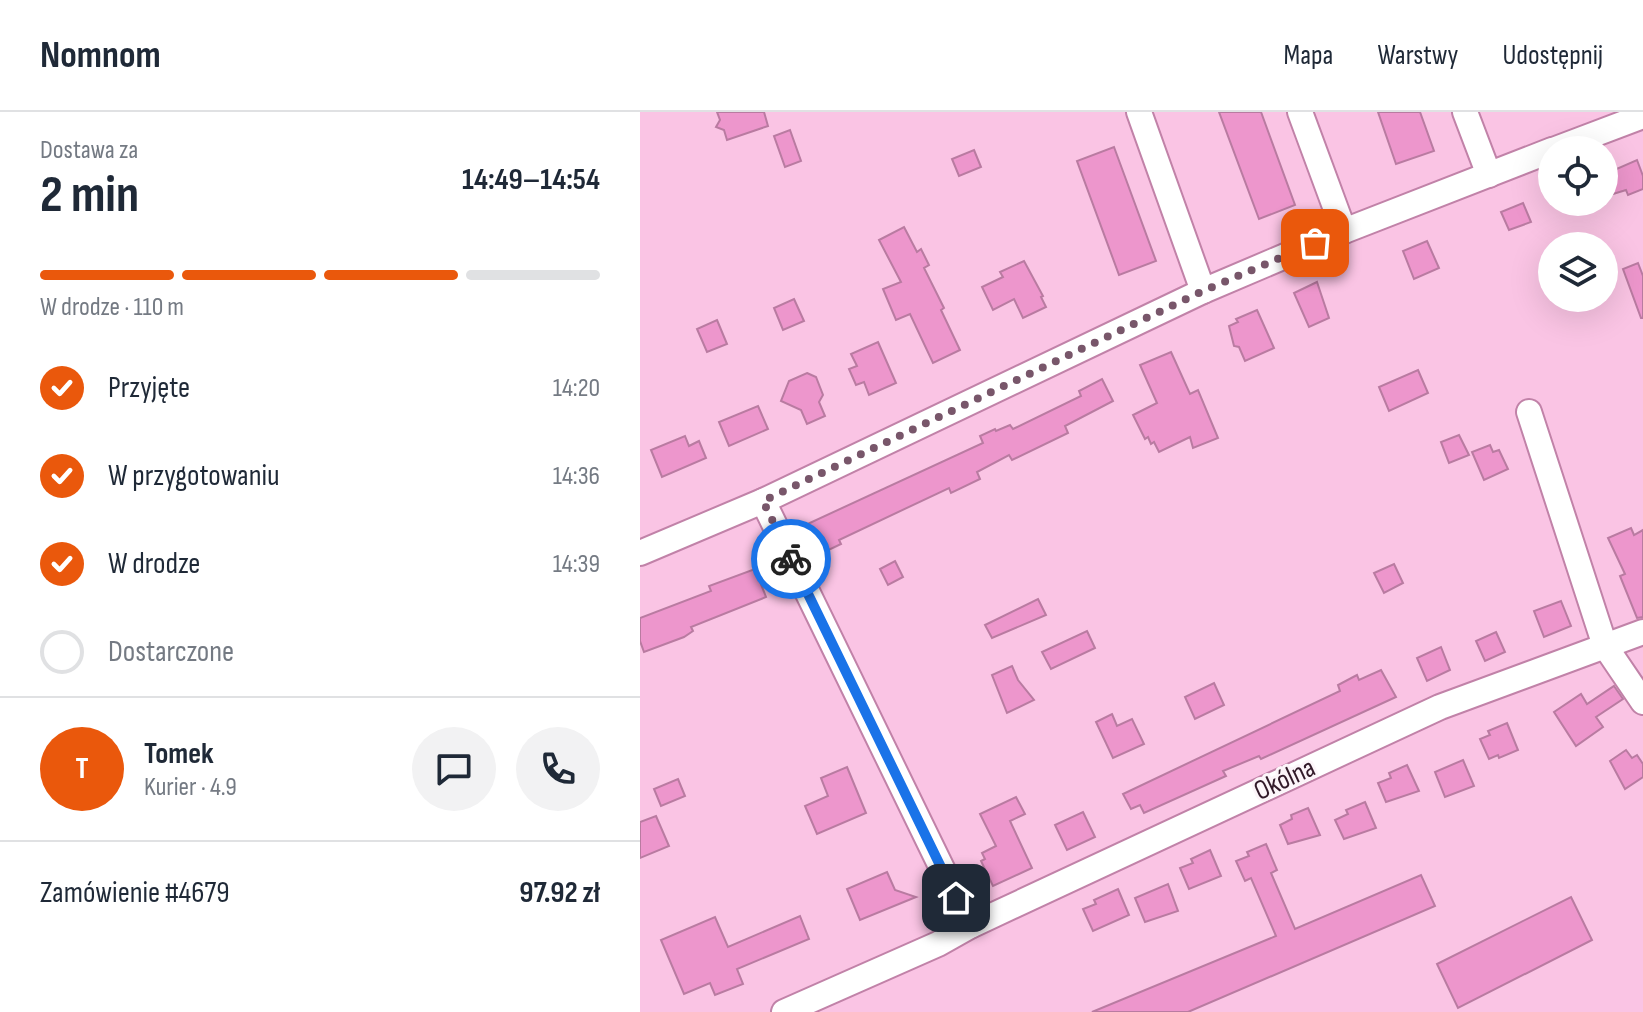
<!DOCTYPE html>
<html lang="pl">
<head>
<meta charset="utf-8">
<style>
  body { margin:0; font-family:"Sofia Sans Condensed",sans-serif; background:#f2f2f3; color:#1f2937; height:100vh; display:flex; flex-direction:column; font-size:30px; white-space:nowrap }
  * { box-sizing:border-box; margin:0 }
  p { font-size:26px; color:#747a83 }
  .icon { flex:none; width:44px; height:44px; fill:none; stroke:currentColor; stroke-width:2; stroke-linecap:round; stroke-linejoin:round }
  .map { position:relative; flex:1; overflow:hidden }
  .sheet { display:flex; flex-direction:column; background:#fff; width:640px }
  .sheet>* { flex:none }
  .controls { position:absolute; left:898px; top:24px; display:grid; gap:16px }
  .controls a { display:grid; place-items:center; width:80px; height:80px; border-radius:50%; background:#fff; box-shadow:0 8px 32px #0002; font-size:40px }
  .pin { position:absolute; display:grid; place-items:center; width:68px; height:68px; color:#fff; margin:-34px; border-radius:16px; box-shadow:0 4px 12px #0006 }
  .courier { position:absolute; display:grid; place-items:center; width:80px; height:80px; margin:-40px; border:6px solid #1a73e8; border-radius:50%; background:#fff; color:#222; box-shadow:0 2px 10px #0007 }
  .summary em { font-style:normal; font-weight:700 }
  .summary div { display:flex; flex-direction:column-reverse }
  .summary { display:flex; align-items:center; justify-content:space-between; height:136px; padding:0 40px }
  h1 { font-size:52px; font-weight:700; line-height:60px }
  .bar { display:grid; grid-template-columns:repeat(4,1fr); gap:12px 8px; align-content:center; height:96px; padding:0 40px }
  .bar i { height:10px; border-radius:6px; background:#e0e1e3 }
  .bar .active { background:#ea580c }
  .bar p { grid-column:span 4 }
  .line { display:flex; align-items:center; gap:20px; padding:0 40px; border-top:2px solid #e0e1e3 }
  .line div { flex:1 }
  .round { display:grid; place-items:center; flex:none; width:84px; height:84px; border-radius:42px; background:#f2f2f3 }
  ol { padding:0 40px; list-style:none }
  li { display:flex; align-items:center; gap:24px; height:88px }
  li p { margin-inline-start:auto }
  li .icon { padding:8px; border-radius:50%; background:#ea580c; color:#fff; stroke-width:4 }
  li:last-child { color:#747a83 }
  li i { width:44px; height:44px; border:4px solid #e0e1e3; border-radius:50% }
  header { display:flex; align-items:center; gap:48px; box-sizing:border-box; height:112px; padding:0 40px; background:#fff; border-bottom:2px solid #e0e1e3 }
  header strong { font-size:38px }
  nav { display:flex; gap:44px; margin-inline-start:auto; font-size:28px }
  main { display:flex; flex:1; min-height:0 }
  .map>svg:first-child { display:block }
  .building { fill:#ed96cc; stroke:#b97ba1; stroke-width:2 }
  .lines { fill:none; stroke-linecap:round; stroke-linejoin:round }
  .minor-casing { stroke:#c182a8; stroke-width:28 }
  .minor { stroke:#fff; stroke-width:24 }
  .done { stroke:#78566a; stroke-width:8; stroke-dasharray:0 14.4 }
  .route { stroke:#1a73e8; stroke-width:10 }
  .labels { text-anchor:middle; stroke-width:6; stroke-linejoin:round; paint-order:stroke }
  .street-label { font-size:28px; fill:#321a29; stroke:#fcf5f9 }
</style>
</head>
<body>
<header>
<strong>Nomnom</strong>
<nav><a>Mapa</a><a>Warstwy</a><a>Udostępnij</a></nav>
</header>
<main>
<section class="sheet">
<div class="summary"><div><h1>2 min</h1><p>Dostawa za</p></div><em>14:49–14:54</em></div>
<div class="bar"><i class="active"></i><i class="active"></i><i class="active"></i><i></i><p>W drodze · 110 m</p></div>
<ol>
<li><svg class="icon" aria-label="check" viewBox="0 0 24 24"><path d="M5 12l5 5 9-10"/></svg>Przyjęte<p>14:20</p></li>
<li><svg class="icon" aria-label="check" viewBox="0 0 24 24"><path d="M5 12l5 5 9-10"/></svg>W przygotowaniu<p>14:36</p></li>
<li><svg class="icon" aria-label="check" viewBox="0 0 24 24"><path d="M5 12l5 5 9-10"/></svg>W drodze<p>14:39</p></li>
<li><i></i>Dostarczone</li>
</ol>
<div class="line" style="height:144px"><b class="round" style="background:#ea580c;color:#fff">T</b><div><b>Tomek</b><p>Kurier · 4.9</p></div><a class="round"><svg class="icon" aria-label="chat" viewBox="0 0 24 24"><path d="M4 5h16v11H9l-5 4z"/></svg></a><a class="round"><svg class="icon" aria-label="phone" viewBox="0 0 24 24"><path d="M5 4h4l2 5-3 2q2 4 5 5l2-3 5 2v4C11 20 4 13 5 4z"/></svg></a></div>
<div class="line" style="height:104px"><div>Zamówienie #4679</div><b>97.92 zł</b></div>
</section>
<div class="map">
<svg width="1003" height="900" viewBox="0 0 1003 900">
  <rect width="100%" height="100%" fill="#fac4e4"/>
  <g class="building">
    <polygon points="77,0 124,0 128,14 87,28 84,18 76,15 80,8"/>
    <polygon points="579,0 621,0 655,93 619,107"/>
    <polygon points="738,0 780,0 794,39 756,52"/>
    <polygon points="150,18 161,49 145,55 134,24"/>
    <polygon points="474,35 516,149 479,163 437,49"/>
    <polygon points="334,38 341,55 319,64 312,47"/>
    <polygon points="997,48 1003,64 1003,77 988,83 986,78 973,82 965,62"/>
    <polygon points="883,91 891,110 869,118 861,100"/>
    <polygon points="264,115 277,140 281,137 289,153 284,156 304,196 301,198 320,238 293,251 270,202 256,208 243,177 261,170 239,128"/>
    <polygon points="787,129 799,156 774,167 763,139"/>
    <polygon points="384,149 403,184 401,185 406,195 383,206 374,187 353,198 342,175 363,165 360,160"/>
    <polygon points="998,151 1003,164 1003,206 1001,206 983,157"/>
    <polygon points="677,170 689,206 669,215 654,181"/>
    <polygon points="154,187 164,209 143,218 134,196"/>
    <polygon points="617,198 634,236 605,249 599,235 594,234 589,214 598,210 596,207"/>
    <polygon points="77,208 87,232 67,240 57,217"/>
    <polygon points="238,230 256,271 229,283 224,270 216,273 209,257 217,254 211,242"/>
    <polygon points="531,240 550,282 558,278 578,326 553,336 550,325 519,340 514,330 511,332 508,325 505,327 493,303 517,291 500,253"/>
    <polygon points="778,258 788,281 749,299 739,275"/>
    <polygon points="167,261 176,265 183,283 179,290 185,304 167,312 161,298 141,289 149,269"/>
    <polygon points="462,267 473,289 425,314 428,321 372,348 369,343 337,360 340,367 311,381 309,376 199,428 201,432 174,445 161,415 343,331 340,324 355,317 356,319 370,313 373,317 441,284 439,279"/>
    <polygon points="118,294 128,317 89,334 79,310"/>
    <polygon points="819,323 829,343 809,351 801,330"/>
    <polygon points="45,324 49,334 59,329 66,346 22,365 11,338"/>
    <polygon points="850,333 853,340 859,338 868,357 844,368 832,340"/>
    <polygon points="991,416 994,423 1003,418 1003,505 997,506 980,464 985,462 968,426"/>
    <polygon points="255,449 263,465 248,473 240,457"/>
    <polygon points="754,452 763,471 744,481 734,461"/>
    <polygon points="115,457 126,485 51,515 53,519 44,525 4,540 0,529 0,506 71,479 69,474"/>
    <polygon points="398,487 406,503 352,526 345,513"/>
    <polygon points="921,489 931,514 904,525 894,499"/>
    <polygon points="447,519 455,536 411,557 402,540"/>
    <polygon points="856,520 865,540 845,549 836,529"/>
    <polygon points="801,535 810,558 787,569 777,546"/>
    <polygon points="372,554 378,568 394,588 367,601 352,563"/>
    <polygon points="741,558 756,585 621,647 619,644 583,659 586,664 504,701 500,693 491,697 483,682 700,579 698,573 717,563 719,568"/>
    <polygon points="574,571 584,593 555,607 545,585"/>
    <polygon points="974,574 983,587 956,605 963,615 936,634 914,600 941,582 947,592"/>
    <polygon points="472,602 477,614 492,607 504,632 473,646 456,610"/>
    <polygon points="867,611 878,638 859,646 858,643 849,647 840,627 850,623 848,619"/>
    <polygon points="986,638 992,646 997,643 1003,652 1003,665 985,677 970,649"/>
    <polygon points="823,648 834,674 805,685 795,660"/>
    <polygon points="767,653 779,679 746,690 738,671 751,666 749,661"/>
    <polygon points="207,655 226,701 177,722 165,694 188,684 181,666"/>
    <polygon points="38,667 45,684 21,694 14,677"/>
    <polygon points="376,685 385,702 370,709 392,756 353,774 341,749 345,747 342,741 356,734 340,702"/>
    <polygon points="725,690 736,716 704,727 695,708 708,702 706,698"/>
    <polygon points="668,696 680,723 648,732 640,713 652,707 651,703"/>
    <polygon points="443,700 455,725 427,738 415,713"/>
    <polygon points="16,704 29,734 0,746 0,710"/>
    <polygon points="626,732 637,758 631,761 655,817 781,763 795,794 548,900 452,900 636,824 611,766 605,769 596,749 609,744 607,740"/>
    <polygon points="570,738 581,764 549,777 540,756 553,751 551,747"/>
    <polygon points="247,760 255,778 276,785 220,808 207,777"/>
    <polygon points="528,772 538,799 505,810 495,786"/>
    <polygon points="478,777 489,803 453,819 443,797 456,792 454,788"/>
    <polygon points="931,785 952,828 818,896 797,852"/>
    <polygon points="160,804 169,827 97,857 103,872 75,883 70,871 44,882 21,828 75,805 88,835"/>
  </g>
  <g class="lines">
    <g class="minor-casing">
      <g id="minor">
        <polyline points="499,0 563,179"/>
        <polyline points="660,0 704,119"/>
        <polyline points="825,0 849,63"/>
        <polyline points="913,38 1003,4"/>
        <polyline points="889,300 965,534 1003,590"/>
        <polyline points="123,389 330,814"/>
        <polyline points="0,441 123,389 563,179 704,119 912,38"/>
        <polyline points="144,900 298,832 330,814 800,595 1003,520"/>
      </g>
    </g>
    <use href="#minor" class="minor"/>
  </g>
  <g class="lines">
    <polyline class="done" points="151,447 123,389 563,179 675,131"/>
    <polyline class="route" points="151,447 316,786"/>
  </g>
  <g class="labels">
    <g class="street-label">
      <text transform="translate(644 666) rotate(-25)" y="10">Okólna</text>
    </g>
  </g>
</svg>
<div class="controls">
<a><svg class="icon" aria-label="locate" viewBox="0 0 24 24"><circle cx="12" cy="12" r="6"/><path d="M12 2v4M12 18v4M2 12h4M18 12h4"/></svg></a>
<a><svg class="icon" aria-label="layers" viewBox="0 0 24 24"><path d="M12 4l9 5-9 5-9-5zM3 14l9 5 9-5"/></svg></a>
</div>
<div class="pin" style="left:675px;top:131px;background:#ea580c"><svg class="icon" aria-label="bag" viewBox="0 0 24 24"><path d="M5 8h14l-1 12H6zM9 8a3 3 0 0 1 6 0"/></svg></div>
<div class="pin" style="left:316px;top:786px;background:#1f2937"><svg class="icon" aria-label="home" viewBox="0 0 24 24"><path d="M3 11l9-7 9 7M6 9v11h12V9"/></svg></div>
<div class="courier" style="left:151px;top:447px"><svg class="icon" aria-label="bike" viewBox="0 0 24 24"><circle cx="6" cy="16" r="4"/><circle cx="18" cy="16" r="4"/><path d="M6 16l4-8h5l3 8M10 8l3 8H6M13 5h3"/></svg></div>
</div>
</main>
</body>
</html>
